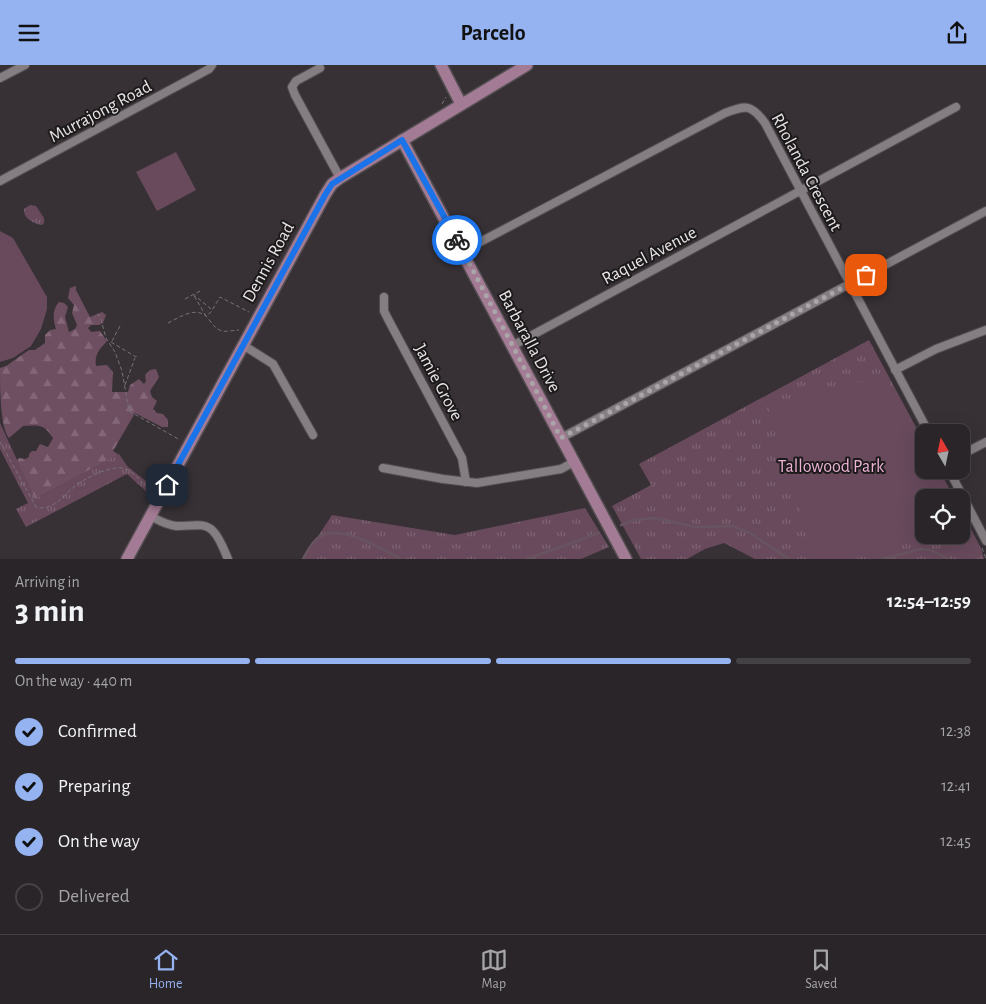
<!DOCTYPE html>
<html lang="en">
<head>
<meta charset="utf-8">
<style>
  body { margin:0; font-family:"Alegreya Sans",sans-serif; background:#312d30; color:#f1f3f6; height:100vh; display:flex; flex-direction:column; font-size:19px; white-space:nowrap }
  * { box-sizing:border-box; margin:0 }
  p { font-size:16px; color:#a5a5a8 }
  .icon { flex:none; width:28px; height:28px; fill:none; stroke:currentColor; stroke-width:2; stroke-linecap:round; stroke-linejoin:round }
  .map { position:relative; height:494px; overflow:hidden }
  .details { display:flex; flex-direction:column; background:#292528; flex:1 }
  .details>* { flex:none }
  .needle { width:32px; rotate:351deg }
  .fabs { position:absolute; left:915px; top:359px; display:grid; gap:10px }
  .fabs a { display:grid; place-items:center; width:55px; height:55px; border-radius:10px; background:#292528; box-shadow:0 5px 20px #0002,0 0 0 1px #454245; font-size:25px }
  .pin { position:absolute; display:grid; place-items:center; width:42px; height:42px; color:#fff; margin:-21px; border-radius:10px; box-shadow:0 2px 8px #0006 }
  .courier { position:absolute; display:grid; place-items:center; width:50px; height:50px; margin:-25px; border:4px solid #1a73e8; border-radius:50%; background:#fff; color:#222; box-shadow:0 1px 6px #0007 }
  .headline em { font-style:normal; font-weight:700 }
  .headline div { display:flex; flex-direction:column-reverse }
  .headline { display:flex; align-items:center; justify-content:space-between; height:85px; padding:0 15px }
  h1 { font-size:32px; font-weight:700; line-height:38px }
  .bar { display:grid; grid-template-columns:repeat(4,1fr); gap:8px 5px; align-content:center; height:60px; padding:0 15px }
  .bar i { height:6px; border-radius:4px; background:#454245 }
  .bar .current { background:#95b2f1 }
  .bar p { grid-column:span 4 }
  ol { padding:0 15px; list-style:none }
  li { display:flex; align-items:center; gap:15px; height:55px }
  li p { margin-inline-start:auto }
  li .icon { padding:5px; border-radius:50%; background:#95b2f1; color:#111; stroke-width:4 }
  li:last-child { color:#a5a5a8 }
  li i { width:28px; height:28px; border:2px solid #454245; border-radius:50% }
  header { display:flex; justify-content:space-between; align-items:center; height:65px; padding:0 15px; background:#95b2f1; color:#111; font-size:22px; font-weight:700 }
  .dock { display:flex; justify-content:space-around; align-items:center; height:70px; border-top:1px solid #454245; background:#292528; font-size:14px; color:#a5a5a8 }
  .dock a { display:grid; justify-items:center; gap:2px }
  .dock .current { color:#95b2f1 }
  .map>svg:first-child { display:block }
  .forest { fill:url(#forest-firs) }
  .park { fill:url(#park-tufts) }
  .pitch { fill:#684a5c }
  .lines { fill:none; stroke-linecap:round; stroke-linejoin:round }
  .stream { stroke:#675460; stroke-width:2.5 }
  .street-casing { stroke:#534e51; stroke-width:10 }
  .secondary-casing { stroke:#534e51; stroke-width:14 }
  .path { stroke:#777275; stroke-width:1; stroke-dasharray:4 2.5; stroke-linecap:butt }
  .street { stroke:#847d81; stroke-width:8 }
  .secondary { stroke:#a47b94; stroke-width:11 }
  .done { stroke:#aaa5a8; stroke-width:5; stroke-dasharray:0 9 }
  .route { stroke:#1a73e8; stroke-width:6 }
  .labels { text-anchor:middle; stroke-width:4; stroke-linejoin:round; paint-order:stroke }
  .street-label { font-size:18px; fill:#e8e4e6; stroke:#1d1a1c }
  .park-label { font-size:18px; fill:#ecb2d4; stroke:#1d1a1c }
</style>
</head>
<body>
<header><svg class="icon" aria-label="menu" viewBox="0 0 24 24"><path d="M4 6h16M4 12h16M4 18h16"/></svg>Parcelo<svg class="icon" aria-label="share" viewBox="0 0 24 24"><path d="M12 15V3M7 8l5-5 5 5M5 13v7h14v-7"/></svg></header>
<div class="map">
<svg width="986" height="494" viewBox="0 0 986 494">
  <defs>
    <pattern id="forest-firs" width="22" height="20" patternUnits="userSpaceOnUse" patternTransform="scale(1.25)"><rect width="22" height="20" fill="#6e4e61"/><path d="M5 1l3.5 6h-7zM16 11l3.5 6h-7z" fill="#836778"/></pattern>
    <pattern id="park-tufts" width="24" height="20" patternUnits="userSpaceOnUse" patternTransform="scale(1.25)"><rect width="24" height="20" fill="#684a5c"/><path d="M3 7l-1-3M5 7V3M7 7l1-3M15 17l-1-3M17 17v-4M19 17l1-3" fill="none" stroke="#7e6473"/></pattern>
  </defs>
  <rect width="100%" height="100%" fill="#373135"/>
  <path class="forest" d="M76 221V225L90 252 102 247 106 250 103 258 99 260H91L88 263 91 267 100 266 107 276C100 284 94 289 96 301L107 300 113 307 112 327H128L130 320 139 314 144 319 146 316 145 310 150 305 156 304 159 312 150 326 152 332 157 336 153 344 157 348 163 349 168 355V362H162L135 348 113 386 118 389 116 391 35 434 17 396 19 393 25 394 29 392V389L32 386H36L40 379 48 382 53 373C44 359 39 360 23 361L9 373C0 363 0 320 0 303L6 301 29 285H35L45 278V270L50 265 56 264C53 254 52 245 59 237L64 238 68 242 65 252 69 267 75 264 77 260 72 248 74 240 68 233 70 223Z"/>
  <g class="park">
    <path d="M30 140 36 141 44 153V158L42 160C34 159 23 153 24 144Z"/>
    <polygon points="869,275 924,377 924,405 939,405 954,432 924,432 924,470 961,470 961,446 981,483 984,494 755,494 724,478 705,484 687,494 641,494 612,441 651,420 639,399"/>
    <polygon points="0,358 35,434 119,389 127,401 152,421 149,429 127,409 26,462 16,444 28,438 0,384"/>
    <polygon points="585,443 609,482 581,494 303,494 332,450 455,470"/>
  </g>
  <g class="pitch">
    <polygon points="176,87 196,125 157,146 136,107"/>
    <polygon points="0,166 13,173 47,232 47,244 41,264 31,281 13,293 0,297"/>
    <polygon points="885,311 924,382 924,405 937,405 953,432 924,432 924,470 961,470 961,447 981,483 974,488 923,473 853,494 815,494 768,342"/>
  </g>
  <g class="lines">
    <g class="stream">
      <polyline points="621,460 635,455 655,453 695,462 732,461 750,468 789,494"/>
      <path d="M303 494C307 487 312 476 319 472 339 458 383 484 401 494"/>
      <polyline points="527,494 599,468"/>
      <polyline points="882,494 921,484 931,485 948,494"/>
    </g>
    <g class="street-casing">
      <g id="street">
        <polyline points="320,3 296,16 292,22 295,30 340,113"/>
        <polyline points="0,13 25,0"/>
        <polyline points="0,116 209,4 212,0"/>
        <path d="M463 186 725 48C746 40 751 39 765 58L929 368"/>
        <polyline points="384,232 384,246 388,254 462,393 466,417"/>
        <polyline points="243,280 273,299 313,370"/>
        <polyline points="512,281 956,42"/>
        <polyline points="895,305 936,284 986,265"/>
        <polyline points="561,373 986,146"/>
        <polyline points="961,390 986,377"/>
        <polyline points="383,403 443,414 477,418 561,404 574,397"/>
        <polyline points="949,405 986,476"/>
        <path d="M150 451C158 455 166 460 176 461 188 462 204 456 213 466 220 473 224 485 228 494"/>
      </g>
    </g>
    <g class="secondary-casing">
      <g id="secondary">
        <polyline points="441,0 461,39"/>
        <polyline points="402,75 626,494"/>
        <polyline points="127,494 325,130 332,119 340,113 527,0"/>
      </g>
    </g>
    <g class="path">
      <polyline points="442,39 446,32"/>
      <polyline points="185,234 202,225"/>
      <polyline points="211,244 193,229 206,251 211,247 220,232 249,247"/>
      <polyline points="97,249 100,251 106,273 115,287 122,306 129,346 180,375"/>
      <path d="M168 258C182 251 199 239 210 256 214 261 217 265 223 266 228 267 234 265 239 265"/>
      <polyline points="112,276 120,261"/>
      <polyline points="111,277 136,292 137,291"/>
      <polyline points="125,320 135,293"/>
      <path d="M0 377 36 442C52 447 64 430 75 421 86 413 115 397 128 405 137 411 143 419 152 425"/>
      <polyline points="982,483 986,494"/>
    </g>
    <use href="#street" class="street"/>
    <use href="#secondary" class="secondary"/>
  </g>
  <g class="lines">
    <polyline class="done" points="457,175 561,373 866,210"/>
    <polyline class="route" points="167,420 325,130 332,119 402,75 457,175"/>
  </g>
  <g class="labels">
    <g class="street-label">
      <text transform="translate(100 46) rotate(-28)" y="6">Murrajong Road</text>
      <text transform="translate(807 107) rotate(62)" y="6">Rholanda Crescent</text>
      <text transform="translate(649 190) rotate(-28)" y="6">Raquel Avenue</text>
      <text transform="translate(268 197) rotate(-61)" y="6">Dennis Road</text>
      <text transform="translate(530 276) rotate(62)" y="6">Barbaralla Drive</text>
      <text transform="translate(439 317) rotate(62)" y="6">Jamie Grove</text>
    </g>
    <g class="park-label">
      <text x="831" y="407">Tallowood Park</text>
    </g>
  </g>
</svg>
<div class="fabs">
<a><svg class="needle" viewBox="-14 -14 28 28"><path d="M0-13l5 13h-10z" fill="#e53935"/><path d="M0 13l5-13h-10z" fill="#a5a5a8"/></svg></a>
<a><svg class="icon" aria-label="locate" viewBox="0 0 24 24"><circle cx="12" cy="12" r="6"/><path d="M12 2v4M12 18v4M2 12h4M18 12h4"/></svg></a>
</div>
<div class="pin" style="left:866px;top:210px;background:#ea580c"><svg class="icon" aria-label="bag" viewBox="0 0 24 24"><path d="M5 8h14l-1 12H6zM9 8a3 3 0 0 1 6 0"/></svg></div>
<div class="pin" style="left:167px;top:420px;background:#1f2937"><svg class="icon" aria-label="home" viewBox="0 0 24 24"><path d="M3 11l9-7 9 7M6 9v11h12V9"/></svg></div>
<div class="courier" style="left:457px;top:175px"><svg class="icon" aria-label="bike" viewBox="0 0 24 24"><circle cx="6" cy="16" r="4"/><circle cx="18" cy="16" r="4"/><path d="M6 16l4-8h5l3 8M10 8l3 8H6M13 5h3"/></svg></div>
</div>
<section class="details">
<div class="headline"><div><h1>3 min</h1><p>Arriving in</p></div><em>12:54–12:59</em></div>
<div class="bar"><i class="current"></i><i class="current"></i><i class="current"></i><i></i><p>On the way · 440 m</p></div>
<ol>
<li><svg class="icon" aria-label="check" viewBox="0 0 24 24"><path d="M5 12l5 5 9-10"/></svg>Confirmed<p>12:38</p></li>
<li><svg class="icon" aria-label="check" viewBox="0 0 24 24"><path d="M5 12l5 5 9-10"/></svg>Preparing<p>12:41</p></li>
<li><svg class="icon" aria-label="check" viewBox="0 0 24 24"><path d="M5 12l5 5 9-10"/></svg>On the way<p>12:45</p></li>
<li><i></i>Delivered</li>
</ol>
</section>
<nav class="dock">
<a class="current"><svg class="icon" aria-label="home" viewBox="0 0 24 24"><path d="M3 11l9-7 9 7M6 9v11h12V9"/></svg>Home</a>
<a><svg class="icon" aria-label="map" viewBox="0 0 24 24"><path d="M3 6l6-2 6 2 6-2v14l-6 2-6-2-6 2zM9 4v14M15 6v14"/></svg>Map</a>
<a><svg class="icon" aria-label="saved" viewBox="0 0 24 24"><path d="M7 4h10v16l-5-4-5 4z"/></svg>Saved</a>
</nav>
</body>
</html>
